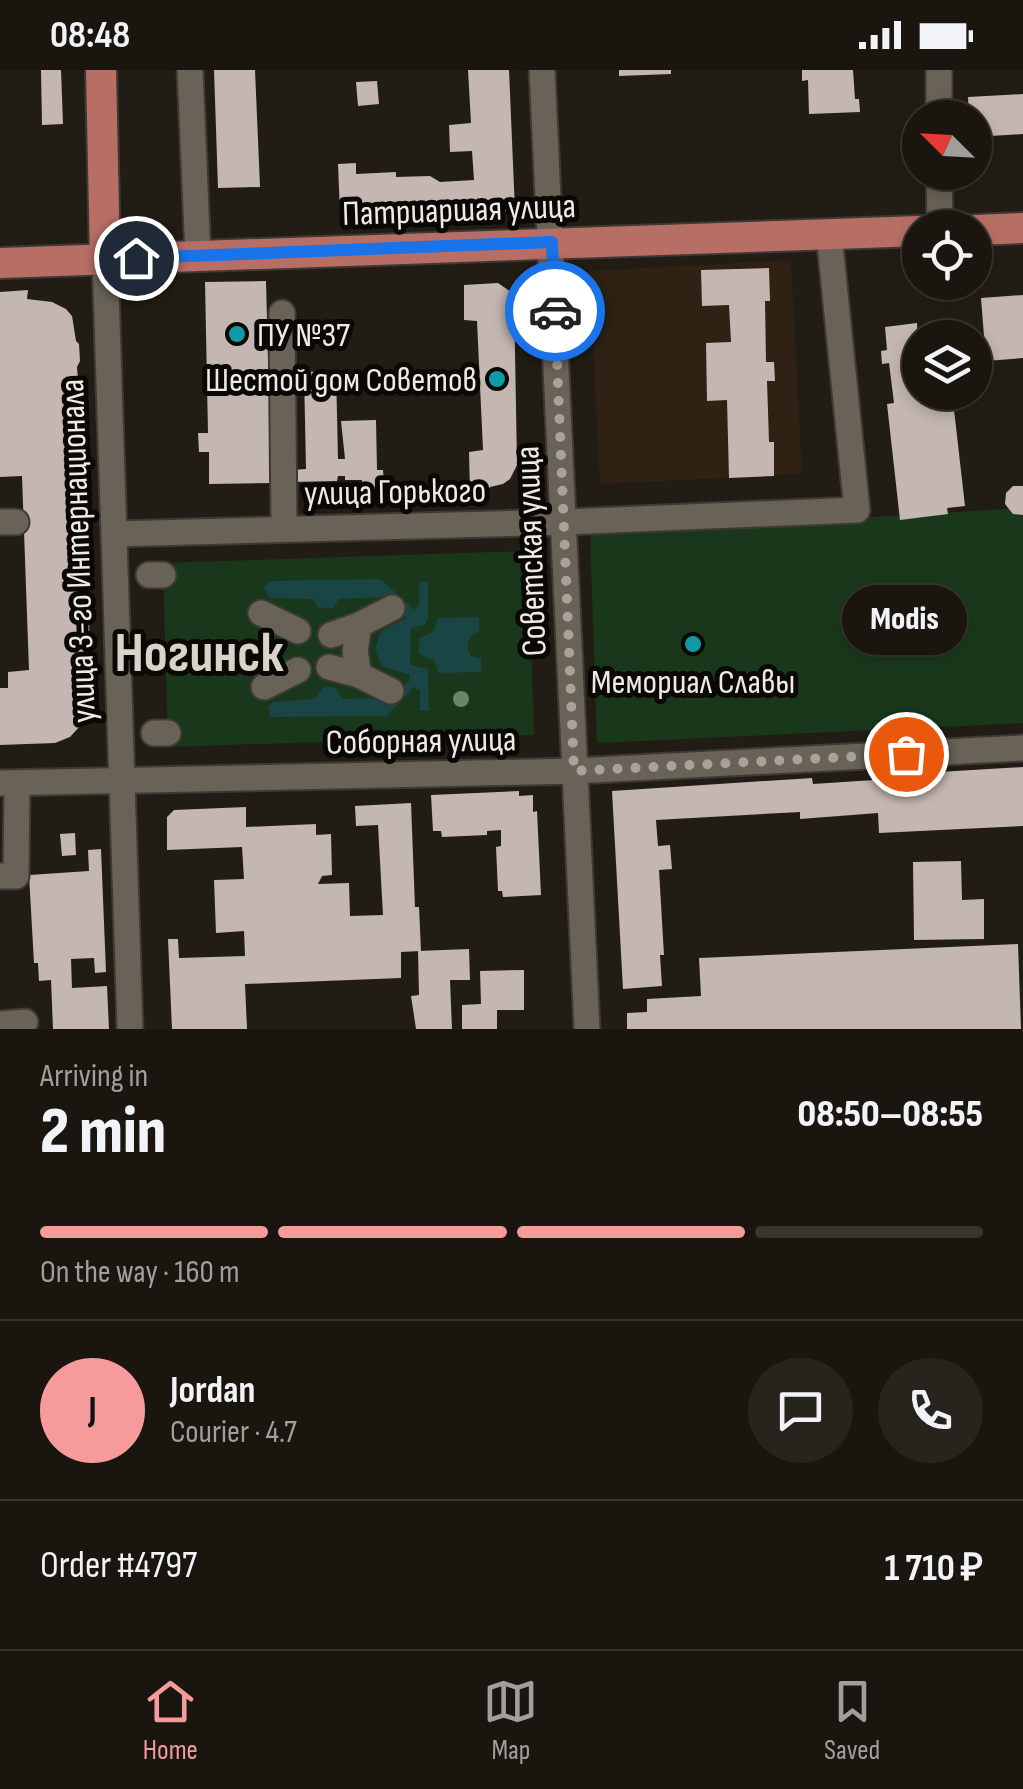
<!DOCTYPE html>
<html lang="en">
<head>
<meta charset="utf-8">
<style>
  body { margin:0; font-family:"Sofia Sans Condensed",sans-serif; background:#27231d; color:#f1f3f6; height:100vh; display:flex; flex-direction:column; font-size:38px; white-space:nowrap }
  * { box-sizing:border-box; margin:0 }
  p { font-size:32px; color:#9f9f9e }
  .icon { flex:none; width:55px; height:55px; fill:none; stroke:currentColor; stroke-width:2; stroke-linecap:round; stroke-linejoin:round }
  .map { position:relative; height:959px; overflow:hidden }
  .details { display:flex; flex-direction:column; background:#1a160f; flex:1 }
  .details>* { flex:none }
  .needle { width:65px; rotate:294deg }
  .fabs { position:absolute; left:902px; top:30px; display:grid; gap:20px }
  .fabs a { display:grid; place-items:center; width:90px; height:90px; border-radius:50%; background:#1a160f; box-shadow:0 5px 15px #0003,0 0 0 2px #38352f; font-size:50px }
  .pin { position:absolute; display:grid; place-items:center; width:85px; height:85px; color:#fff; margin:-42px; border:5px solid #fff; border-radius:50%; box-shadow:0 2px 10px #0007 }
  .courier { position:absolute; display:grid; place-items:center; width:100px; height:100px; margin:-50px; border:8px solid #1a73e8; border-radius:50%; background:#fff; color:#222; box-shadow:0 2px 12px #0007 }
  .bubble { position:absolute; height:70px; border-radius:35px; background:#1a160f; box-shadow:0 5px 15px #0003,0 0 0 2px #38352f; font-size:32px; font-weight:800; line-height:70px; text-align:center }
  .overview em { font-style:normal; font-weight:800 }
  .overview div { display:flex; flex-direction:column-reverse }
  .overview { display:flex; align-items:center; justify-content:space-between; height:170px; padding:0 40px }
  h1 { font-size:65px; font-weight:800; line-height:75px }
  .bar { display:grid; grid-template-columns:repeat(4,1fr); gap:15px 10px; align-content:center; height:120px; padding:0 40px }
  .bar i { height:12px; border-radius:8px; background:#38352f }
  .bar .current { background:#f59b9b }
  .bar p { grid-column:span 4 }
  .line { display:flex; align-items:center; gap:25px; padding:0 40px; border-top:2px solid #38352f }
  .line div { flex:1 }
  .round { display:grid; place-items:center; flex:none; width:105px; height:105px; border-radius:52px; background:#27231d }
  .status { display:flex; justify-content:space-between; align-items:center; height:70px; padding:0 50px; background:#1a160f; direction:ltr }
  .status svg { height:28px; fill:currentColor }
  .tabs { display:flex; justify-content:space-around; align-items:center; height:140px; border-top:2px solid #38352f; background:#1a160f; font-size:28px; color:#9f9f9e }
  .tabs a { display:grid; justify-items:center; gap:5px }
  .tabs .current { color:#f59b9b }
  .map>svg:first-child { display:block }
  .education { fill:#2f2215 }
  .green { fill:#19381b }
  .water { fill:#194545 }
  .building { fill:#c4b6b0 }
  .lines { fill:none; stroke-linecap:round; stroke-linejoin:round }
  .minor-casing { stroke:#3e3934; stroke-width:29 }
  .major-casing { stroke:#3e3934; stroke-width:34 }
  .minor { stroke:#686257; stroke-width:25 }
  .major { stroke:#b76e65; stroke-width:30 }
  .tree { fill:#678861 }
  .done { stroke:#a7a29b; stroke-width:10; stroke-dasharray:0 18 }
  .route { stroke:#1a73e8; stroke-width:12 }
  .culture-dot { fill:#0f9aa8; stroke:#0a0805; stroke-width:4 }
  .labels { text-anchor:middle; stroke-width:10; stroke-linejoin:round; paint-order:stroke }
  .street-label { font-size:35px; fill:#eeeae4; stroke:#0a0805 }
  .poi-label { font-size:35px; fill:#eeeae4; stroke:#0a0805; text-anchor:start }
  .town-label { font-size:55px; font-weight:bold; fill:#dad3c7; stroke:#0a0805 }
</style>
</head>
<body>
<div class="status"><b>08:48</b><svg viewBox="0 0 49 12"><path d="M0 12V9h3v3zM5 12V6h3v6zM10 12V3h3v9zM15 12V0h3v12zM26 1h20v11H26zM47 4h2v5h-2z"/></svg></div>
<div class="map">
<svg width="1023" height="959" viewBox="0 0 1023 959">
  <rect width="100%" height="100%" fill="#221d14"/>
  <polygon class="education" points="791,190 802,404 600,414 589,201"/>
  <g class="green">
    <polygon points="1023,438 1023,653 597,673 590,464"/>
    <polygon points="528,481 534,665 168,677 163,493"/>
  </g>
  <g class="water">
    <polygon points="381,509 414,540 419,534 419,512 428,512 428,548 425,555 411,558 410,595 428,599 429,641 420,641 420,621 414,617 386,646 271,647 268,638 273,632 314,629 325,616 337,619 342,629 390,628 409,611 410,605 382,596 375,580 381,561 407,548 387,527 339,529 332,539 317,537 314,529 269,528 264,518 270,511"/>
    <path d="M479 547V561C469 567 464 574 471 586L481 589V602L438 603 435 591 419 584V568L433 562 438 548Z"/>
  </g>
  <g class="building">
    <polygon points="41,0 61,0 63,54 42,55"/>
    <polygon points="214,0 255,0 260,117 218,118"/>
    <polygon points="468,0 509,0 515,141 398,147 398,140 340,143 338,94 356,93 356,104 396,102 396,107 430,106 440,112 474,110 472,81 450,82 449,55 471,53"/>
    <polygon points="619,0 671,0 671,4 619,6"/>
    <polygon points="802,0 853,0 855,29 859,29 860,42 809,44 808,10 802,11"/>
    <polygon points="377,11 379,34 358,36 356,12"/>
    <polygon points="1023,24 1023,64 975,67 975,48 969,48 968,27"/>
    <polygon points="769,198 770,231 765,231 766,292 774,292 775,311 767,311 769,372 774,372 774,406 729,408 727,330 707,331 706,273 731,272 729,235 702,236 701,200"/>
    <polygon points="266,211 269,329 275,329 277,413 209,414 209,382 199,382 198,363 208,363 205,212"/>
    <polygon points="498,213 514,224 517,395 510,409 503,414 490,417 486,422 470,424 469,382 483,380 477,251 464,250 464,215"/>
    <polygon points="28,220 27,229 52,232 66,239 72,246 76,271 79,274 80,291 77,297 83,372 92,639 87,640 81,655 70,667 55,673 0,675 0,618 8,618 8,602 29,600 22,406 0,407 0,222"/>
    <polygon points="1023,225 1023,288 986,291 981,228"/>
    <polygon points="917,253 920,322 952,322 965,436 947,438 948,444 900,450 887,334 894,333 889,293 882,294 881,281 887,280 885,257"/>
    <polygon points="336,301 338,389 345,389 341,351 376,350 377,400 383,400 384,411 378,411 378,419 362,419 362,410 345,410 345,406 338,406 337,411 293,412 292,400 306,399 304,302"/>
    <polygon points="1013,416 1023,416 1023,445 1013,444 1005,434 1006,423"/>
    <polygon points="1023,697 1023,756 879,763 878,743 800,749 800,742 656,750 658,776 670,775 672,799 659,800 664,885 660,885 662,916 623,919 612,721 812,708 813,714 905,708 905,704"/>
    <polygon points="519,721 519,726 533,725 533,742 537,741 541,825 503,827 502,821 498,821 496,777 501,776 501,760 487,761 487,765 442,767 441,761 433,761 431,725"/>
    <polygon points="411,733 415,837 419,837 421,881 401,882 401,908 245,914 247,959 172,959 168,869 178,869 179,888 245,886 244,861 216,863 214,810 244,809 242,777 167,780 167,747 174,740 246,737 246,757 316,754 316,765 331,764 332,805 322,806 318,814 349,813 350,846 383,845 378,755 356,756 355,736"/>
    <polygon points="75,763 76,785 62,786 60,764"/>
    <polygon points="101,779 106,902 95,903 94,888 71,889 72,918 107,916 109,959 53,959 51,910 39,911 38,893 34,893 29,805 89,801 88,780"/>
    <polygon points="961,791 962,830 984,829 984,869 914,870 913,792"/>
    <polygon points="1018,874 1021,959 627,959 627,943 647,942 647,929 701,926 699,888"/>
    <polygon points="469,879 470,910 450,910 452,959 416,959 411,926 419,925 418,881"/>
    <polygon points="524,900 524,940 497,940 497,959 462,959 462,935 481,934 480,901"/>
  </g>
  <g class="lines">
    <g class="minor-casing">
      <g id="minor">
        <polyline points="190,0 198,186"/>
        <polyline points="542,0 587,959"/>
        <polyline points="939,0 939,48"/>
        <polyline points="939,102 940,158"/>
        <polyline points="105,189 130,959"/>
        <polyline points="282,243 284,458"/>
        <polyline points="0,452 16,452"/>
        <polyline points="114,464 565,452 857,440 829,164"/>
        <polyline points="149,505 163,505"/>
        <polyline points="261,543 298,561"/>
        <polyline points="331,565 359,555"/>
        <polyline points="329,597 359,605"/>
        <polyline points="264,617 298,600"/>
        <polyline points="391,621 359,605 355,581 359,555 392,538"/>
        <polyline points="154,663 168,663"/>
        <polyline points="0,713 574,701 1023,678"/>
        <polyline points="0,806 16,806 17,713"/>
        <polyline points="0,954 25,952"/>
      </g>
    </g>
    <g class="major-casing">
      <g id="major">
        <polyline points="101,0 105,189"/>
        <polyline points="975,160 1023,158"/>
        <polyline points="0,193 920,161"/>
      </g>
    </g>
    <use href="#minor" class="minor"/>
    <use href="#major" class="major"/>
  </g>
  <circle class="tree" cx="461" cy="629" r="8"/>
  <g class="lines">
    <polyline class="done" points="555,241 574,701 906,684"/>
    <polyline class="route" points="136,188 552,172 555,241"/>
  </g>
  <g class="culture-dot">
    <circle cx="237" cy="264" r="10"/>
    <circle cx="497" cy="309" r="10"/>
    <circle cx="693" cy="574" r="10"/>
  </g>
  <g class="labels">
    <g class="street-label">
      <text transform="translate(459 139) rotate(-2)" y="12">Патриаршая улица</text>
      <text transform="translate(395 421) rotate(-1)" y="12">улица Горького</text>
      <text transform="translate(77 481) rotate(-92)" y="12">улица 3-го Интернационала</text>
      <text transform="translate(530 481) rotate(-92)" y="12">Советская улица</text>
      <text transform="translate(421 670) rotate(-1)" y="12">Соборная улица</text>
    </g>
    <g class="poi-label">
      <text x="257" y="276">ПУ №37</text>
      <text x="477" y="321" text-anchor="end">Шестой дом Советов</text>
      <text x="693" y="623" text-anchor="middle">Мемориал Славы</text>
    </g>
    <g class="town-label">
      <text x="199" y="601">Ногинск</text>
    </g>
  </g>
</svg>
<div class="fabs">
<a><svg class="needle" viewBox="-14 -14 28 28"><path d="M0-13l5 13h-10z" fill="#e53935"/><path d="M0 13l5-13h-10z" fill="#9f9f9e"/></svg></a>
<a><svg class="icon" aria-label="locate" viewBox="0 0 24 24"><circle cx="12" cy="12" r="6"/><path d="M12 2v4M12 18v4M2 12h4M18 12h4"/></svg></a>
<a><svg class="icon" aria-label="layers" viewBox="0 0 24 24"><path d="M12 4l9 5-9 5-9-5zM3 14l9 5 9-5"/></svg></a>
</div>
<div class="pin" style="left:906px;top:684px;background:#ea580c"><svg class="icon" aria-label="bag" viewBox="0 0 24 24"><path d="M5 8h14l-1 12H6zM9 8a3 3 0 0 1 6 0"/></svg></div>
<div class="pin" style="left:136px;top:188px;background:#1f2937"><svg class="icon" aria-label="home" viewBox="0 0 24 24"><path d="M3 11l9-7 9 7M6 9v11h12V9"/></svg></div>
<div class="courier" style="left:555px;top:241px"><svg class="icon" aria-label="car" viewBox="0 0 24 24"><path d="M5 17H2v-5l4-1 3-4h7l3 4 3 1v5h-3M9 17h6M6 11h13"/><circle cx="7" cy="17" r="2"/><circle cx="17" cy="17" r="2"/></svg></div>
<div class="bubble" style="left:842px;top:515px;width:125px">Modis</div>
</div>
<section class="details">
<div class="overview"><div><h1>2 min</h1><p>Arriving in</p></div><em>08:50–08:55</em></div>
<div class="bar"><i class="current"></i><i class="current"></i><i class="current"></i><i></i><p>On the way · 160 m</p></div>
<div class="line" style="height:180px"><b class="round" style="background:#f59b9b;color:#111">J</b><div><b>Jordan</b><p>Courier · 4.7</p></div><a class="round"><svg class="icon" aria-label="chat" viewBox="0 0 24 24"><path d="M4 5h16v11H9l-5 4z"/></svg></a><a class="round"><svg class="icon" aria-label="phone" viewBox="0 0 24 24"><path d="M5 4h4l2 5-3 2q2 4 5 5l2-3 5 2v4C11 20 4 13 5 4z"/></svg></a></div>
<div class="line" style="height:130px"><div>Order #4797</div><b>1 710 ₽</b></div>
</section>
<nav class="tabs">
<a class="current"><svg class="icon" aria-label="home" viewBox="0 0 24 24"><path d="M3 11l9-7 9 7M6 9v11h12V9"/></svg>Home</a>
<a><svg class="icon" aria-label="map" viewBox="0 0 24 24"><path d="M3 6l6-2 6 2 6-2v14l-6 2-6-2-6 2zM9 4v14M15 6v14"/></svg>Map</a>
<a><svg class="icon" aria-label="saved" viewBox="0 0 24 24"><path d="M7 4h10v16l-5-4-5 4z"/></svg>Saved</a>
</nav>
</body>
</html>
